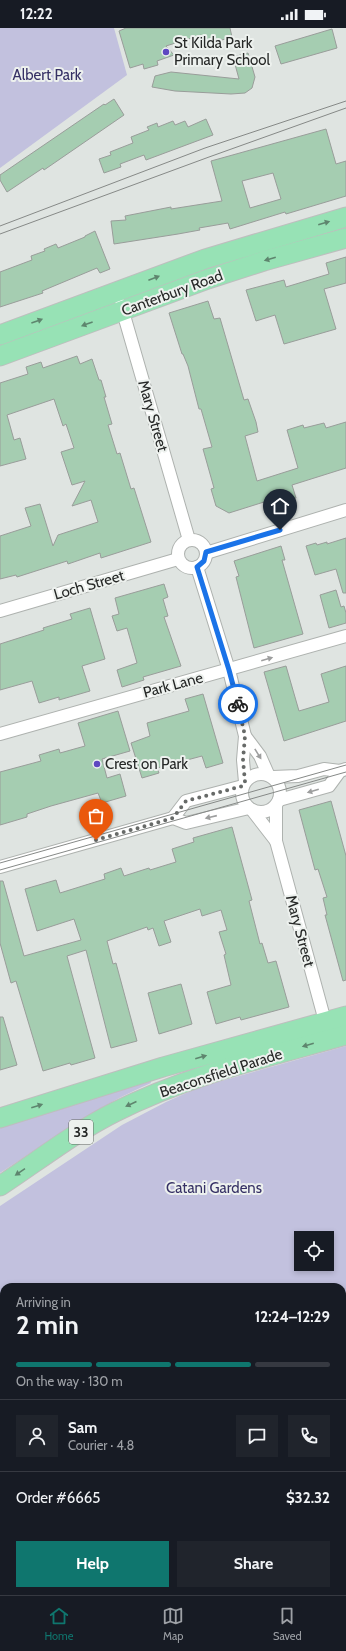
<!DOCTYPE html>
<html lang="en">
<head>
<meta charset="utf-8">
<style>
  body { margin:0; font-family:Cabin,sans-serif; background:#20242c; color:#f1f3f6; height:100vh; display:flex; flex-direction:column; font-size:15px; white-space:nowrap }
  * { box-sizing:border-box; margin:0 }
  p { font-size:13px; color:#9ea1a6 }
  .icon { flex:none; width:22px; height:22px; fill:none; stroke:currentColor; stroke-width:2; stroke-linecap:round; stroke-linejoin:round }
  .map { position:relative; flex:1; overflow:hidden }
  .panel { position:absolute; left:0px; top:1255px; width:346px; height:312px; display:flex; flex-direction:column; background:#171b24; border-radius:12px 12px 0 0; box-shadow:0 2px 6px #0003 }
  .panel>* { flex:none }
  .controls { position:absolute; left:294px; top:1203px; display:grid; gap:8px }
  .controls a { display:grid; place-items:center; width:40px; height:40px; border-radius:0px; background:#171b24; box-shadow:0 2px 6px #0003; font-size:20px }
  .pin { position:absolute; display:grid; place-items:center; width:34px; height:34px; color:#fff; margin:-41px -17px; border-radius:50% 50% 50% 0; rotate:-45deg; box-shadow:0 0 4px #0007 }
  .pin .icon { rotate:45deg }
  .courier { position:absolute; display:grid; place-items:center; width:40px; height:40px; margin:-20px; border:3px solid #1a73e8; border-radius:50%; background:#fff; color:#222; box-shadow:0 1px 5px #0007 }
  .head em { font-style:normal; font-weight:700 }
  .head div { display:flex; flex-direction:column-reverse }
  .head { display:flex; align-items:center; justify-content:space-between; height:68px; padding:0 16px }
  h1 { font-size:26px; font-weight:700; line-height:30px }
  .bar { display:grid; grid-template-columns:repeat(4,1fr); gap:6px 4px; align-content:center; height:48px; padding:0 16px }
  .bar i { height:5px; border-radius:3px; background:#363941 }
  .bar .selected { background:#0f766e }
  .bar p { grid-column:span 4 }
  .line { display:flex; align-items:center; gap:10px; padding:0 16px; border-top:1px solid #363941 }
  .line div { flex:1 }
  .round { display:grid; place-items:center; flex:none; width:42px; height:42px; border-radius:0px; background:#20242c }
  .button { display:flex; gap:8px; margin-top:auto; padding:8px 16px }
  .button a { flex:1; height:46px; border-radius:0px; background:#0f766e; color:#fff; font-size:16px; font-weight:700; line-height:46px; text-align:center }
  .button a+a { background:#20242c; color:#f1f3f6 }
  .status { display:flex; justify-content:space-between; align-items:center; height:28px; padding:0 20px; background:#171b24; direction:ltr }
  .status svg { height:11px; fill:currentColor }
  .tabs { display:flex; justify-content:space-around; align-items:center; height:56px; border-top:1px solid #363941; background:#171b24; font-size:11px; color:#9ea1a6 }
  .tabs a { display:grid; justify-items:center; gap:2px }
  .tabs .selected { color:#0f766e }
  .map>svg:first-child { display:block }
  .green { fill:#c2c1de; fill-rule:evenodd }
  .water { fill:#8e8db4 }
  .building { fill:#a5cdb1; stroke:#999d9a; fill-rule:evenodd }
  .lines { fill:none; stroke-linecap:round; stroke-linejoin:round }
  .street-casing { stroke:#aeb2af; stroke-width:14 }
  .primary-casing { stroke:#bebebe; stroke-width:21 }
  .street { stroke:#fff; stroke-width:12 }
  .primary { stroke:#97e2b5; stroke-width:19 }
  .tram { stroke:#868987; stroke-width:1 }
  .oneway { fill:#5e856e }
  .oneway2 { fill:#9d9e9e }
  .done { stroke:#676a68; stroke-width:4; stroke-dasharray:0 7.2 }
  .route { stroke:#1a73e8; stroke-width:5 }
  .poi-dot { fill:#5e48c1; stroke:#edf1ee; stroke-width:1.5 }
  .labels { text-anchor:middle; stroke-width:4; stroke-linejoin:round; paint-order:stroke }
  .shield { fill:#edf1ee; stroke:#626463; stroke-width:1 }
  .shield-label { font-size:14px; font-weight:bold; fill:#262827 }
  .poi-label { font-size:15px; fill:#262827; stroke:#edf1ee; text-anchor:start }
  .park-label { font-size:15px; fill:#363165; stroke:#edf1ee }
  .street-label { font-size:15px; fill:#262827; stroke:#edf1ee }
</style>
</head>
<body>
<div class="status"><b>12:22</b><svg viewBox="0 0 49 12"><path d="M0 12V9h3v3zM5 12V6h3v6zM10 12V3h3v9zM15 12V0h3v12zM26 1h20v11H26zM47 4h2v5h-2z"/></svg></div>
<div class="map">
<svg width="346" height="1567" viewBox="0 0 346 1567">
  <rect width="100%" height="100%" fill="#dfe4e1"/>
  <g class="green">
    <polygon points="0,0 114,0 127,47 0,140"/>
    <path d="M346 1018V1264H342V1259H4V1331L0 1332V1178L122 1097 166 1074 200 1059ZM301 1210H327V1236H301Z"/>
    <path d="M150 1050 151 1055C97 1078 49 1113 0 1145V1097Z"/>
  </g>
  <polygon class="water" points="346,1366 346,1567 0,1567 0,1414 4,1412 4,1563 342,1563 342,1368"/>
  <g class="building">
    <polygon points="126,0 230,0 232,9 205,17 201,7 166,18 174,27 157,33 158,37 144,41 143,36 130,40 119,3"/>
    <polygon points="332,1 337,20 281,36 275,18"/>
    <polygon points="248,25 255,49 252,60 245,65 231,66 175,63 152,59 155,48 171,44 239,51 233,29"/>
    <polygon points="114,71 124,87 44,142 43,140 7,164 0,152 0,147 104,76 105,77"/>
    <polygon points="206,91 213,107 146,132 144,127 120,136 121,139 104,145 99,131 111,127 110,124 133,115 131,109 149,102 147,99 157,95 158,99 173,93 175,97 185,93 188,99"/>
    <path d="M326 101 336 136 346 133V168L286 186 285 184 230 201 228 195 199 200 200 202 178 206 114 216 111 193 126 192 125 188 171 179V181L222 173 211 133ZM273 145 281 171 250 180 242 153Z"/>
    <polygon points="95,203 110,241 100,245 97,240 42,263 43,265 0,279 0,244 32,232 31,228 45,223 44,221 56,216 58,220 85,209 85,208"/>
    <polygon points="346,229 346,255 324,261 336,301 284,316 275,287 256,293 246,262 284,252 286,259 329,246 326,235"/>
    <polygon points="208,273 214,291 220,290 244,372 248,371 256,394 258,404 245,408 257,453 298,440 287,402 303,397 304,400 324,395 326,400 346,394 346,440 292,457 296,470 266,479 264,474 229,485 216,478 211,461 214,460 203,421 212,419 201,381 199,381 188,338 183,326 182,326 169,285"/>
    <polygon points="77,328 80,336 92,331 99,352 101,352 106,369 104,369 112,396 108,397 117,426 120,425 131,461 134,460 151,514 101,530 100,525 68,536 67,533 17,549 16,547 0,551 0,508 31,498 25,480 40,476 53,518 58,507 98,494 91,472 72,478 85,453 72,457 61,424 74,420 66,396 63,398 54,371 7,387 14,412 20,410 26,431 0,438 0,355 28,346 26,339 41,334 43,340"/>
    <polygon points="346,510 346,565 343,565 336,541 315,547 306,518 316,515 317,517 327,514 327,516"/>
    <polygon points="281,518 285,532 282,532 303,606 254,620 236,549 239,548 234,533"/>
    <polygon points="164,556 168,569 163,571 168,588 164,589 181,638 143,649 144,652 122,659 117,642 137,635 127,600 117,603 112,588 119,586 115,570"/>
    <polygon points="336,562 341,579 344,578 346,585 346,595 329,600 320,567"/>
    <polygon points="90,580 105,631 82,638 90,663 59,672 59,669 39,675 32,653 0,662 0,616 44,602 43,600 72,591 70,586"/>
    <polygon points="286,638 299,683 329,674 321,646 346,638 346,693 284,713 264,644"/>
    <polygon points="203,666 223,735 206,740 202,728 157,740 159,745 142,750 131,715 150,708 147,695 189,683 185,671"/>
    <polygon points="118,683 130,723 102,731 107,750 120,746 126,768 102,775 98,765 51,778 27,786 27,789 0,797 0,744 41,733 39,727 59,721 60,725 85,718 78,695"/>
    <polygon points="331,773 346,828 346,952 343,953 325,887 327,887 323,870 327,869 318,841 315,842 299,782"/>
    <polygon points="232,799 252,872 249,873 260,916 262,915 268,935 276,933 289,979 241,992 240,989 216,996 207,964 231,957 224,927 226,926 219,904 227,902 221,882 202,888 200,881 164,893 171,914 159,918 153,900 148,902 147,899 107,913 113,936 116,935 137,1013 111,1020 86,922 67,928 95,1030 71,1037 70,1035 43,1043 16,953 11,955 0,915 0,853 3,853 24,928 81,912 74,891 37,903 25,861 56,852 60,865 105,851 104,846 121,840 124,848 149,840 150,842 176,834 172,821 194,814 193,810"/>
    <polygon points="181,956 192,996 159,1006 148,965"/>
    <polygon points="0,989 3,989 17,1037 0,1042"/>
  </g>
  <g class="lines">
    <g class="street-casing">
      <g id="street">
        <polyline points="121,277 189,512"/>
        <circle cx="192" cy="526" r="14"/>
        <polyline points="206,525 346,482"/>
        <polyline points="197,539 229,642 245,708 243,732 245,754"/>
        <polyline points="0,583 178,531"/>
        <polyline points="0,706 346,608"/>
        <polyline points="245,708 260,728 268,746"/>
        <circle cx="261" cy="765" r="19"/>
        <polyline points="273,749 298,748 324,741 340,743 346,741"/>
        <polyline points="279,772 329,758 340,743"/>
        <polyline points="276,778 276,813 325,993"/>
        <polyline points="252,782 276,813"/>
        <polyline points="173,790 186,773 243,758"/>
        <polyline points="0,839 173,790 186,795 249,780"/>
        <polyline points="342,1276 346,1276"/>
        <polyline points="0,1344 4,1343"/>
      </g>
    </g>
    <g class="primary-casing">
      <g id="primary">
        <polyline points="0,307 205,231 346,189"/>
        <polyline points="0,328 208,251 264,233 346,210"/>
        <polyline points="0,1090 163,1039 346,988"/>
        <path d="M0 1158C38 1133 75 1104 115 1084 188 1047 268 1029 346 1007"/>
      </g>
    </g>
    <use href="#street" class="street"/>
    <use href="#primary" class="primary"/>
    <g class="tram">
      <polyline points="0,198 205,120 346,73"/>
      <polyline points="0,206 209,129 346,80"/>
      <polyline points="0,835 346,737"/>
      <polyline points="0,842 346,744"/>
    </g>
  </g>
  <defs><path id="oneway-solid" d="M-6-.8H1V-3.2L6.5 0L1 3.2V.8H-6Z"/></defs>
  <g class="oneway">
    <use href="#oneway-solid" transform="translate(324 195) rotate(-16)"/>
    <use href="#oneway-solid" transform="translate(270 231) rotate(164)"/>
    <use href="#oneway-solid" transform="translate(154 250) rotate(-21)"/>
    <use href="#oneway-solid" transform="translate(37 293) rotate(-20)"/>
    <use href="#oneway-solid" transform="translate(87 296) rotate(160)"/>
    <use href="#oneway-solid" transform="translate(308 1017) rotate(164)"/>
    <use href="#oneway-solid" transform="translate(201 1029) rotate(-16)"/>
    <use href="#oneway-solid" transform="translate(131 1076) rotate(156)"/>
    <use href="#oneway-solid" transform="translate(37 1078) rotate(-17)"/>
    <use href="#oneway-solid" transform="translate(20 1144) rotate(146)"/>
  </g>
  <g class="oneway2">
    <use href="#oneway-solid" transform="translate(267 631) rotate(-16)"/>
    <use href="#oneway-solid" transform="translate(258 726) rotate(58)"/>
    <use href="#oneway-solid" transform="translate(313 763) rotate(164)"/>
    <use href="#oneway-solid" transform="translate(211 789) rotate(167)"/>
  </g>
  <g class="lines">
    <polyline class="done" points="96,812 173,790 186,773 243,758 245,754 243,732 245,708 238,676"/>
    <polyline class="route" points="238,676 229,642 197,539 204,533 206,524 280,502"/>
  </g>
  <g class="poi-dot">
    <circle cx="166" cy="24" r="4"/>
    <circle cx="97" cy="736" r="4"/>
  </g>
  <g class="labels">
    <rect class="shield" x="69" y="1092" width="24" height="24" rx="3"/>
    <g class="shield-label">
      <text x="81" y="1109">33</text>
    </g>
    <g class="poi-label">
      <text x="174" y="20">St Kilda Park<tspan x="174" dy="17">Primary School</tspan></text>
      <text x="105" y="741">Crest on Park</text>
    </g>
    <g class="park-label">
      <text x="47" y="52">Albert Park</text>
      <text x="214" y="1165">Catani Gardens</text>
    </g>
    <g class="street-label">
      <text transform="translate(172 265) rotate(-20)" y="5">Canterbury Road</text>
      <text transform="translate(153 388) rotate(74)" y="5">Mary Street</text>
      <text transform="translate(89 557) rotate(-16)" y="5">Loch Street</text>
      <text transform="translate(173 657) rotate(-15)" y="5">Park Lane</text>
      <text transform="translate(300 903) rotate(75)" y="5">Mary Street</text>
      <text transform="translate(221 1045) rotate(-18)" y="5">Beaconsfield Parade</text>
    </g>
  </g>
</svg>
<div class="controls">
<a><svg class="icon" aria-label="locate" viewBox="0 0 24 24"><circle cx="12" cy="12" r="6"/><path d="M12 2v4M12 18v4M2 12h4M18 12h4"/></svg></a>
</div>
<div class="pin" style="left:96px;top:812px;background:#ea580c"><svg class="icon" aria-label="bag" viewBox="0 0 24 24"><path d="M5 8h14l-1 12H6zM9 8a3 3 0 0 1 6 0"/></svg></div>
<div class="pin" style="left:280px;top:502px;background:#1f2937"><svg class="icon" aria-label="home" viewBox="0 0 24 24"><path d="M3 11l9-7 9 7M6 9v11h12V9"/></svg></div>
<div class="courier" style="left:238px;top:676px"><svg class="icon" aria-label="bike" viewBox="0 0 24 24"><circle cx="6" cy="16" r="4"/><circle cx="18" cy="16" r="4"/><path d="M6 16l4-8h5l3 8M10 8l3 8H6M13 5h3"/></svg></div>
<section class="panel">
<div class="head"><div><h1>2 min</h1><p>Arriving in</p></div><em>12:24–12:29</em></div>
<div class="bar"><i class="selected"></i><i class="selected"></i><i class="selected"></i><i></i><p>On the way · 130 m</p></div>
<div class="line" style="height:72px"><a class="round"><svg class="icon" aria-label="person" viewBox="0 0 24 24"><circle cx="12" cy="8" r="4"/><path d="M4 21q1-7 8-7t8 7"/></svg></a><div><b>Sam</b><p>Courier · 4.8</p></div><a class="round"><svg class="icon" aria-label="chat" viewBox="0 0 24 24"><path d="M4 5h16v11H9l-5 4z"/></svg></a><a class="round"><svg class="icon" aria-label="phone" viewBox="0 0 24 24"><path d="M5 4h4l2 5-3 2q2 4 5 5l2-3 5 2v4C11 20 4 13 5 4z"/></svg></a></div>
<div class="line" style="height:52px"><div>Order #6665</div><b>$32.32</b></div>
<div class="button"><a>Help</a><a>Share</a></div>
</section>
</div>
<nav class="tabs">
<a class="selected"><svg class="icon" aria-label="home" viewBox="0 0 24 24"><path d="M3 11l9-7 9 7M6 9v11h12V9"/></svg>Home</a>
<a><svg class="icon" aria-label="map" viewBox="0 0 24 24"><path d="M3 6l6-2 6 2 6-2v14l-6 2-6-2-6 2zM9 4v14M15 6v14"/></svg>Map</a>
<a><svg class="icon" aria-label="saved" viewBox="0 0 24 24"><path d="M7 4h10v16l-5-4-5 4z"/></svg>Saved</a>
</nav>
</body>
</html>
